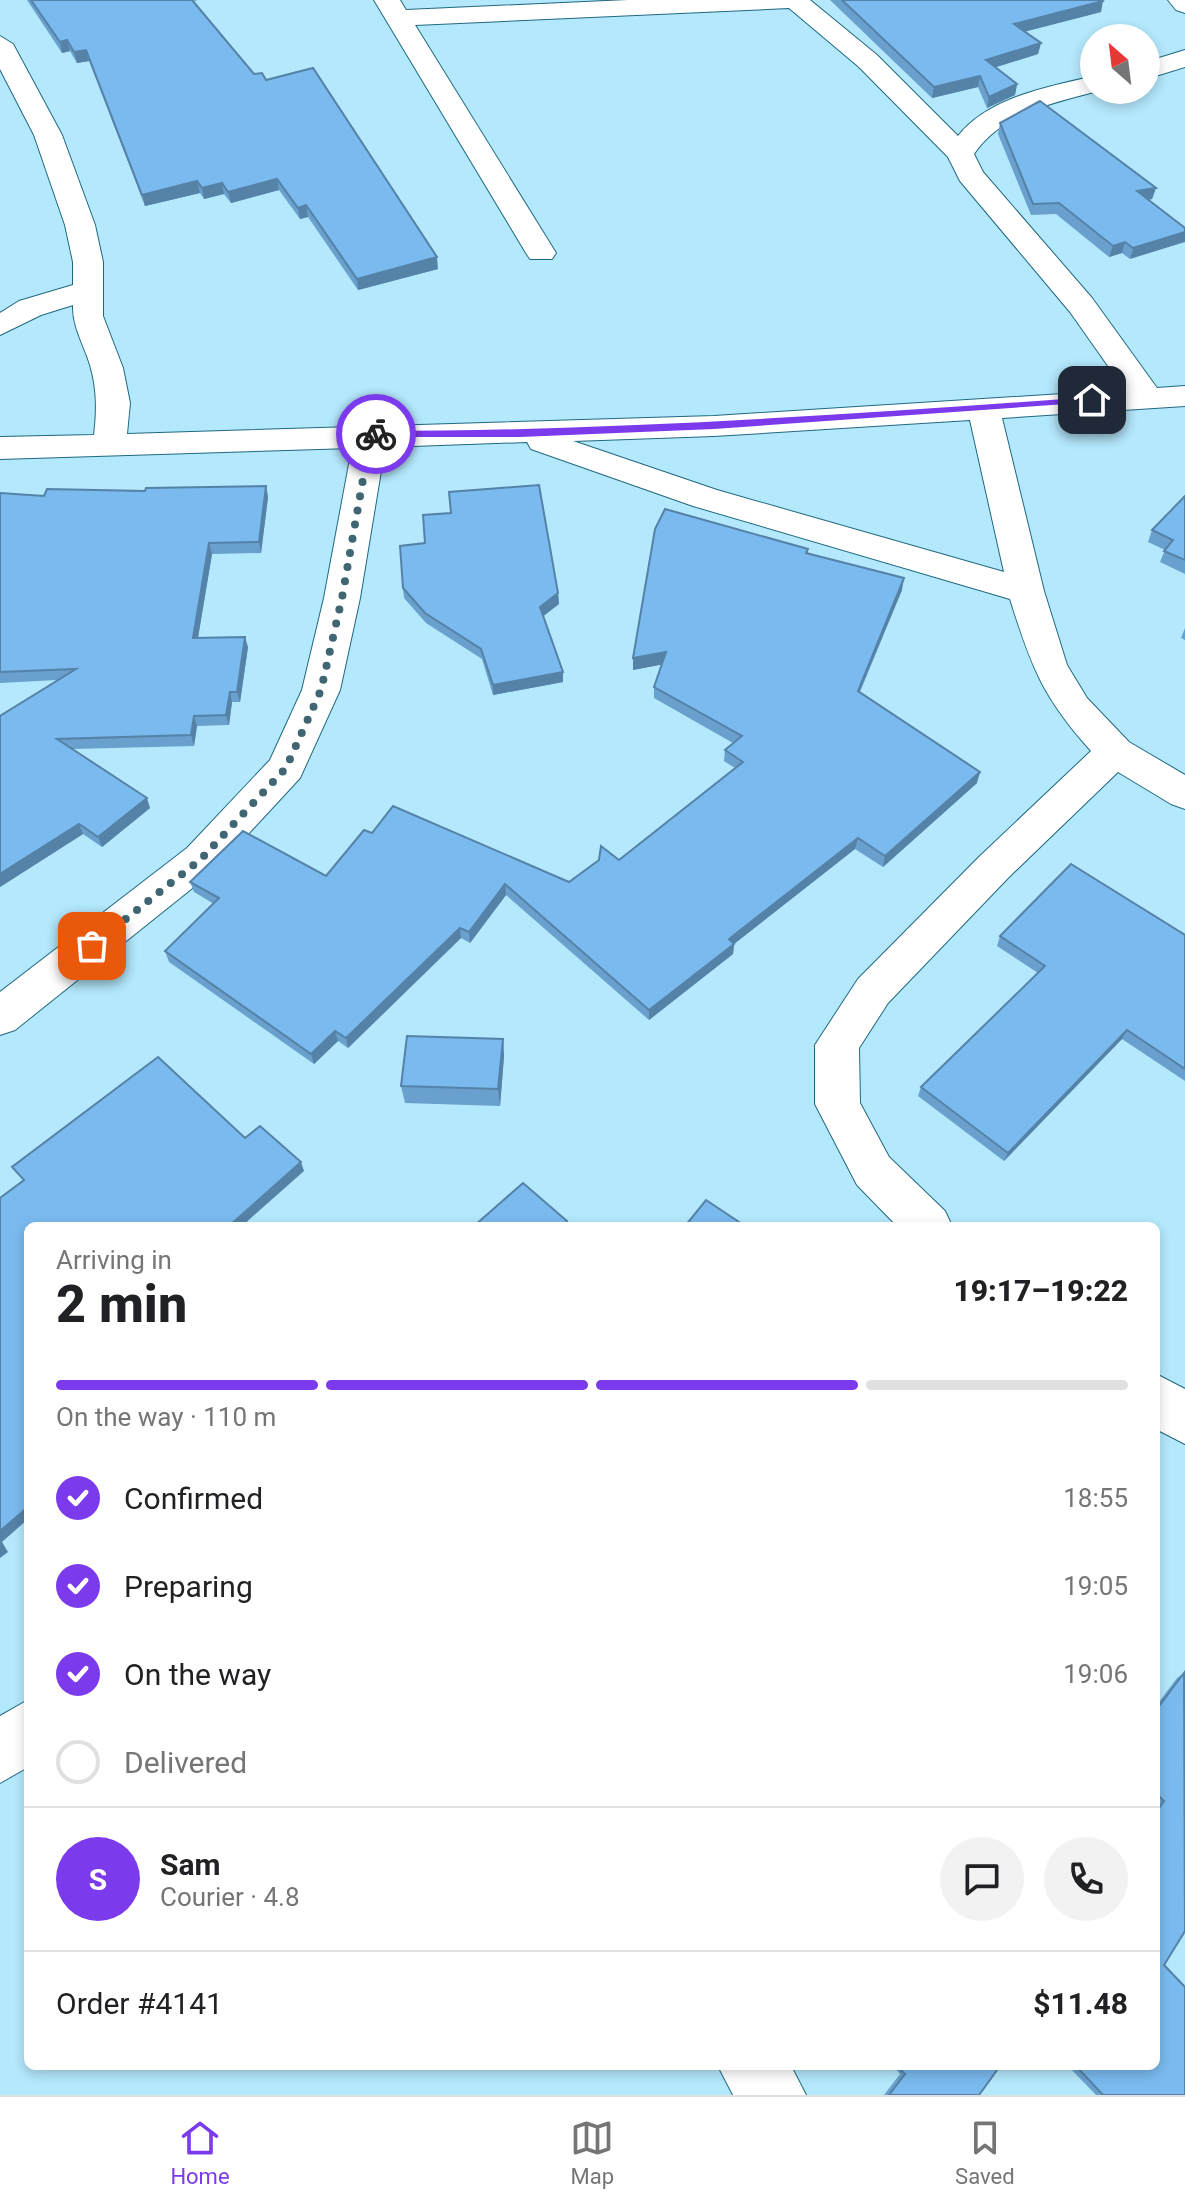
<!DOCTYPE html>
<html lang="en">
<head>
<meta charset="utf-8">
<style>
  body { margin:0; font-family:Roboto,sans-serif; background:#f2f2f2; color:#202124; height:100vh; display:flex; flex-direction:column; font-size:30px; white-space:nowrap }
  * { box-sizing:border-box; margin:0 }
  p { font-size:26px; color:#757577 }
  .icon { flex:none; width:44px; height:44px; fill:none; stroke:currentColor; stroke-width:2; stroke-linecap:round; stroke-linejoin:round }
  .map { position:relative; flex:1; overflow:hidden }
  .sheet { position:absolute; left:24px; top:1222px; width:1136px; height:848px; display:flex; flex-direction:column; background:#fff; border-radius:12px; box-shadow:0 4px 12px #0003 }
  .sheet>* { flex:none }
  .needle { width:52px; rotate:332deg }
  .fabs { position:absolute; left:1080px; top:24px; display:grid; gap:16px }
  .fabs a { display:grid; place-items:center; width:80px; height:80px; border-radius:50%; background:#fff; box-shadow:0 4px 12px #0003; font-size:40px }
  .pin { position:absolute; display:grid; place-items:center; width:68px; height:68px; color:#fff; margin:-34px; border-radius:16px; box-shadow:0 4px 12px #0006 }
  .courier { position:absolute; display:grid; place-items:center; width:80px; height:80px; margin:-40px; border:6px solid #7c3aed; border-radius:50%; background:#fff; color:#222; box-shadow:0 2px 10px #0007 }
  .overview em { font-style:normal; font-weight:800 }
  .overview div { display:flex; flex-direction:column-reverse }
  .overview { display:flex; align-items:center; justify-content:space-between; height:136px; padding:0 32px }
  h1 { font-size:52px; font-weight:800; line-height:60px }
  .bar { display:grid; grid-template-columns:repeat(4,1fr); gap:12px 8px; align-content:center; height:96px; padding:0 32px }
  .bar i { height:10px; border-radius:6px; background:#e0e0e0 }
  .bar .on { background:#7c3aed }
  .bar p { grid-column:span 4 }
  .line { display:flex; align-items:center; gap:20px; padding:0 32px; border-top:2px solid #e0e0e0 }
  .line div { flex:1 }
  .round { display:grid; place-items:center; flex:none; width:84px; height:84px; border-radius:42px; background:#f2f2f2 }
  ol { padding:0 32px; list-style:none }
  li { display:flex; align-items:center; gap:24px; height:88px }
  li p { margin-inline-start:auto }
  li .icon { padding:8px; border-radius:50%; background:#7c3aed; color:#fff; stroke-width:4 }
  li:last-child { color:#757577 }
  li i { width:44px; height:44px; border:4px solid #e0e0e0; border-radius:50% }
  .dock { display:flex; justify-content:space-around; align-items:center; height:112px; border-top:2px solid #e0e0e0; background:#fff; font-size:22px; color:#757577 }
  .dock a { display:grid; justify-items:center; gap:4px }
  .dock .on { color:#7c3aed }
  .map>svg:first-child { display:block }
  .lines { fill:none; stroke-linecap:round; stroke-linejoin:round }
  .street-casing { stroke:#1f6981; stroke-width:2 }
  .street { fill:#fff; fill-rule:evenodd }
  .wall { fill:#69a0cd }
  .shaded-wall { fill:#5582a7 }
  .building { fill:#7abaee; stroke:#5582a7; stroke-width:2 }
  .route { fill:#7c3aed }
  .done { stroke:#406573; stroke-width:8; stroke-dasharray:0 14.4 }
</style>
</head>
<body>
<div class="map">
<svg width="1185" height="2095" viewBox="0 0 1185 2095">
  <rect width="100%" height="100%" fill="#b4e8fc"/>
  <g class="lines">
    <g class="street-casing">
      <g id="street">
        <path d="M374 0H400L406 10 628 0H810L877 55 958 136C989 97 1048 87 1094 76V90H1102C1057 102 1002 112 974 154L983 172 1092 298 1157 388 1185 386V406L1002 418 1044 591 1067 665 1087 698 1129 742 1185 775V809L1171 804 1118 772 1008 878 888 1003 859 1048 860 1103 889 1157 945 1211 952 1226H897L857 1185 815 1104V1045L858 979 980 856 1091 751C1043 698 1031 666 1010 599L693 506 531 449 527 442 385 447 360 598 340 690 300 778 215 870 15 1030 0 1035V992L187 848 270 760 302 690 324 598 352 448 0 459V437L94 435C97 410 97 389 90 365 84 345 72 326 73 305L41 315 0 335V313L19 301 73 285V262L65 225 34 135 0 69V36L13 44 62 135 95 225 103 262V316L123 368 130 403 127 434 714 416 1125 390 1070 312 960 181 948 157 859 67 789 8 415 25 556 253 552 259H530L526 253ZM970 420 1004 572 717 490 573 441 714 436Z"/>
        <polygon points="1168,0 1185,0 1185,13 1176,10"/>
        <polygon points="1185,50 1185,67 1146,79 1146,62"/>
        <polygon points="1156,1374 1185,1389 1185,1444 1156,1429"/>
        <polygon points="28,1700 28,1767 0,1783 0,1716"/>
        <polygon points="718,2066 791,2066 806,2095 733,2095"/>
      </g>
    </g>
    <use href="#street" class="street"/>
  </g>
  <g class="wall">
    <polygon points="27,0 198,0 194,1 254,74 266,80 438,269 358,290 308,217 300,219 279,190 231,203 224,194 204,199 200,193 145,206 89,61 77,63 70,51 62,53"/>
    <polygon points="830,0 1102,0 1101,12 1024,32 1041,43 1038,54 995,67 1017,84 1015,95 987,108 978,87 932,98"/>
    <polygon points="1000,123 1156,188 1152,199 1148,200 1130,259 1122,253 1109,257 1056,214 1031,215 998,134"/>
    <polygon points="266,486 268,497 261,553 212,554 198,638 248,647 240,702 232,702 229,725 197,726 194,746 72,749 150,808 102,847 83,834 0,887 0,716 57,680 0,683 0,493 44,496"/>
    <polygon points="1185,496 1185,574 1160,562 1165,550 1148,542 1152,530"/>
    <polygon points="808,549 808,554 902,590 860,692 977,783 883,867 855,849 734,944 733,954 649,1020 506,895 470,943 461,938 348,1048 338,1041 314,1064 169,962 165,951 214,904 194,892 190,882 326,876 372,833 569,882 619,860 735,768 724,761 725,750 733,743 654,698 654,687 662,664 633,670 633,658"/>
    <polygon points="403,588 558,593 559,604 543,616 563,682 493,695 482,659 426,623 404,598"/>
    <polygon points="1185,628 1185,640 1181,638"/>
    <polygon points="1185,935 1185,1081 1122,1039 1004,1161 918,1096 921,1087 1038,973 997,946 1000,936"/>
    <polygon points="503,1039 504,1056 500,1106 405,1103 401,1086"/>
    <polygon points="1184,1673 1164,1965 1185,2095 1096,2095 1068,2066 1156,2066 1156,1806 1157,1805 1156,1804 1156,1706 1177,1678"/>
    <polygon points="893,2066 1000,2066 979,2095 884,2095 900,2074"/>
  </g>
  <g class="shaded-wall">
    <polygon points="1103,1 1101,12 1011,35 1014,24"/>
    <polygon points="67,40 70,51 62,53 60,42"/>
    <polygon points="1041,43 1038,54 984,71 986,60"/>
    <polygon points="86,50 89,61 77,63 74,52"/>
    <polygon points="980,76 978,87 932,98 934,87"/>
    <polygon points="1017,84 1015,95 987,108 989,97"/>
    <polygon points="277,179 279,190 231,203 228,192"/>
    <polygon points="197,181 200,193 145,206 142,195"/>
    <polygon points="222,183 224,194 204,199 202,188"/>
    <polygon points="1156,188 1152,199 1134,202 1137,191"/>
    <polygon points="306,205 308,217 300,219 298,208"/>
    <polygon points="1185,232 1185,242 1130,259 1133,248"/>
    <polygon points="1125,242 1122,253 1109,257 1113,246"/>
    <polygon points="437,257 438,269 358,290 357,279"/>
    <polygon points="266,486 268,497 261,553 259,542"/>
    <polygon points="209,543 212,554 196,649 193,638"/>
    <polygon points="904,578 902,590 855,702 858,691"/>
    <polygon points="558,593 559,604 541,618 540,607"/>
    <polygon points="245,637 248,647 240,702 237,692"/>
    <polygon points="666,652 665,664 633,670 633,658"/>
    <polygon points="563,672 563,682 493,695 493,685"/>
    <polygon points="230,692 232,702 229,725 226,715"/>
    <polygon points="194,716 197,726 194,746 191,735"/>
    <polygon points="980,772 977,783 883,867 885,856"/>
    <polygon points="147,798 150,808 102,847 98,837"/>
    <polygon points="79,824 83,834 0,887 0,874"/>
    <polygon points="858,838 855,849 734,944 733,954 649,1020 649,1010 729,939"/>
    <polygon points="505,884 506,895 470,943 469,932"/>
    <polygon points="460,928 461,938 348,1048 346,1038"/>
    <polygon points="1127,1030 1122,1039 1004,1161 1008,1153"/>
    <polygon points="335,1031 338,1041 314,1064 311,1054"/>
    <polygon points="503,1039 504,1056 500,1106 498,1089"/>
    <polygon points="301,1162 304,1171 242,1226 229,1226"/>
    <polygon points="28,1507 28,1519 2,1542 8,1552 0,1558 0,1531"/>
  </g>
  <g class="building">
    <polygon points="31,0 192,0 254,74 262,73 266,80 313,68 437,257 357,279 306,205 298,208 277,179 228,192 222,183 202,188 197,181 142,195 86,50 74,52 67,40 60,42"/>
    <polygon points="842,0 1102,0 1103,1 1014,24 1041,43 986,60 1017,84 989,97 980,76 934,87"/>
    <polygon points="1040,101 1156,188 1137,191 1185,228 1185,232 1133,248 1125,242 1113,246 1059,203 1033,204 1000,123"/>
    <polygon points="539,485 558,593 540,607 563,672 493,685 481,649 425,613 403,588 400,546 425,543 423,515 451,513 449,492"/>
    <polygon points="266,486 259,542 209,543 193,638 245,637 237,692 230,692 226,715 194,716 191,735 57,739 147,798 98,837 79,824 0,874 0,716 76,669 0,672 0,493 44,496 47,489 145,491 146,488"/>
    <polygon points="1185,496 1185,560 1164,551 1173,540 1152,530"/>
    <polygon points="665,509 808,549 806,553 904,578 858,691 980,772 885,856 858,838 729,939 734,944 649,1010 505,884 469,932 460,928 346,1038 335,1031 311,1054 165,951 219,898 190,882 243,831 326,876 364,830 372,833 393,806 569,882 599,860 601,846 619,860 743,762 725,750 742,736 654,687 666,652 633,658 655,529"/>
    <polygon points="1071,864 1185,935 1185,1069 1127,1030 1008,1153 921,1087 1045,966 1000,936"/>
    <polygon points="407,1036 503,1039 498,1089 401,1086"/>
    <polygon points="158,1057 245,1138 260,1126 301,1162 229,1226 28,1226 28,1507 0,1531 0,1198 24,1180 12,1167"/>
    <polygon points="523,1183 567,1221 562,1226 474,1226"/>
    <polygon points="706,1200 745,1226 685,1226"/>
    <polygon points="1184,1673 1185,1931 1164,1965 1185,1987 1185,2095 1103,2095 1076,2066 1156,2066 1156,1812 1164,1801 1156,1793 1156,1710"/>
    <polygon points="897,2066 1000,2066 979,2095 889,2095 905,2074"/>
  </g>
  <path class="route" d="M1092 397 1095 402 714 429 520 437H376L371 434 376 431C616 431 853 414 1092 397Z"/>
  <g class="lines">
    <polyline class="done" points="92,946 201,859 286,768 321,690 342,598 371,434 376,434"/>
  </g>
</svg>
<div class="fabs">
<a><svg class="needle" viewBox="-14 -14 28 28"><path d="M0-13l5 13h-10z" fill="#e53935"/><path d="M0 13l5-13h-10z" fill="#757577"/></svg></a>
</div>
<div class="pin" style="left:92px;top:946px;background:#ea580c"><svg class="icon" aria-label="bag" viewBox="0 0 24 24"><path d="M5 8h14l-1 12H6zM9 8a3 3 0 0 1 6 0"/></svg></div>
<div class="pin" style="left:1092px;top:400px;background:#1f2937"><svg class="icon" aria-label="home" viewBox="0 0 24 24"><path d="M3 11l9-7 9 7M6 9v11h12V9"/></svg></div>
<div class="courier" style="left:376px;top:434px"><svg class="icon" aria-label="bike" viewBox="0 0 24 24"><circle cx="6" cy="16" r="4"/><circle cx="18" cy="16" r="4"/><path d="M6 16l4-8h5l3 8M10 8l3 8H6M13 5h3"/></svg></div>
<section class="sheet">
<div class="overview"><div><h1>2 min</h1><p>Arriving in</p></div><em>19:17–19:22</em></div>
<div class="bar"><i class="on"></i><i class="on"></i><i class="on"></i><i></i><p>On the way · 110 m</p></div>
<ol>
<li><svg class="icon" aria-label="check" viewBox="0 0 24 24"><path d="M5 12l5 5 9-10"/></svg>Confirmed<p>18:55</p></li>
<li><svg class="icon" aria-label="check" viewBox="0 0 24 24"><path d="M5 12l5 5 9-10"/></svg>Preparing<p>19:05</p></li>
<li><svg class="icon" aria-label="check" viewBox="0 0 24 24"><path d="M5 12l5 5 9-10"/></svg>On the way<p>19:06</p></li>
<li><i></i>Delivered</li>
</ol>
<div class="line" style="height:144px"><b class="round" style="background:#7c3aed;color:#fff">S</b><div><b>Sam</b><p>Courier · 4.8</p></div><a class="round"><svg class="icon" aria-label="chat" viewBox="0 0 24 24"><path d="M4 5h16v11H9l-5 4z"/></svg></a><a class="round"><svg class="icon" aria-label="phone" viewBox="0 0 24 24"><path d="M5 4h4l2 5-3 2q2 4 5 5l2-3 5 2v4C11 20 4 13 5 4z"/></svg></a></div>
<div class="line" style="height:104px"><div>Order #4141</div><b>$11.48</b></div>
</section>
</div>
<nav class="dock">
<a class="on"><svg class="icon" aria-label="home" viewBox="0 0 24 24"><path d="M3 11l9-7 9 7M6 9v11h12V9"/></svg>Home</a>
<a><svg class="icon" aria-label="map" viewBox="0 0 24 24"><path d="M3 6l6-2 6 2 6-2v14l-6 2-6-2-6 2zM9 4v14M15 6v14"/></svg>Map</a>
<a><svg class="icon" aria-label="saved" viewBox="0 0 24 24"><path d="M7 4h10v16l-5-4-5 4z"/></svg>Saved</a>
</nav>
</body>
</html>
